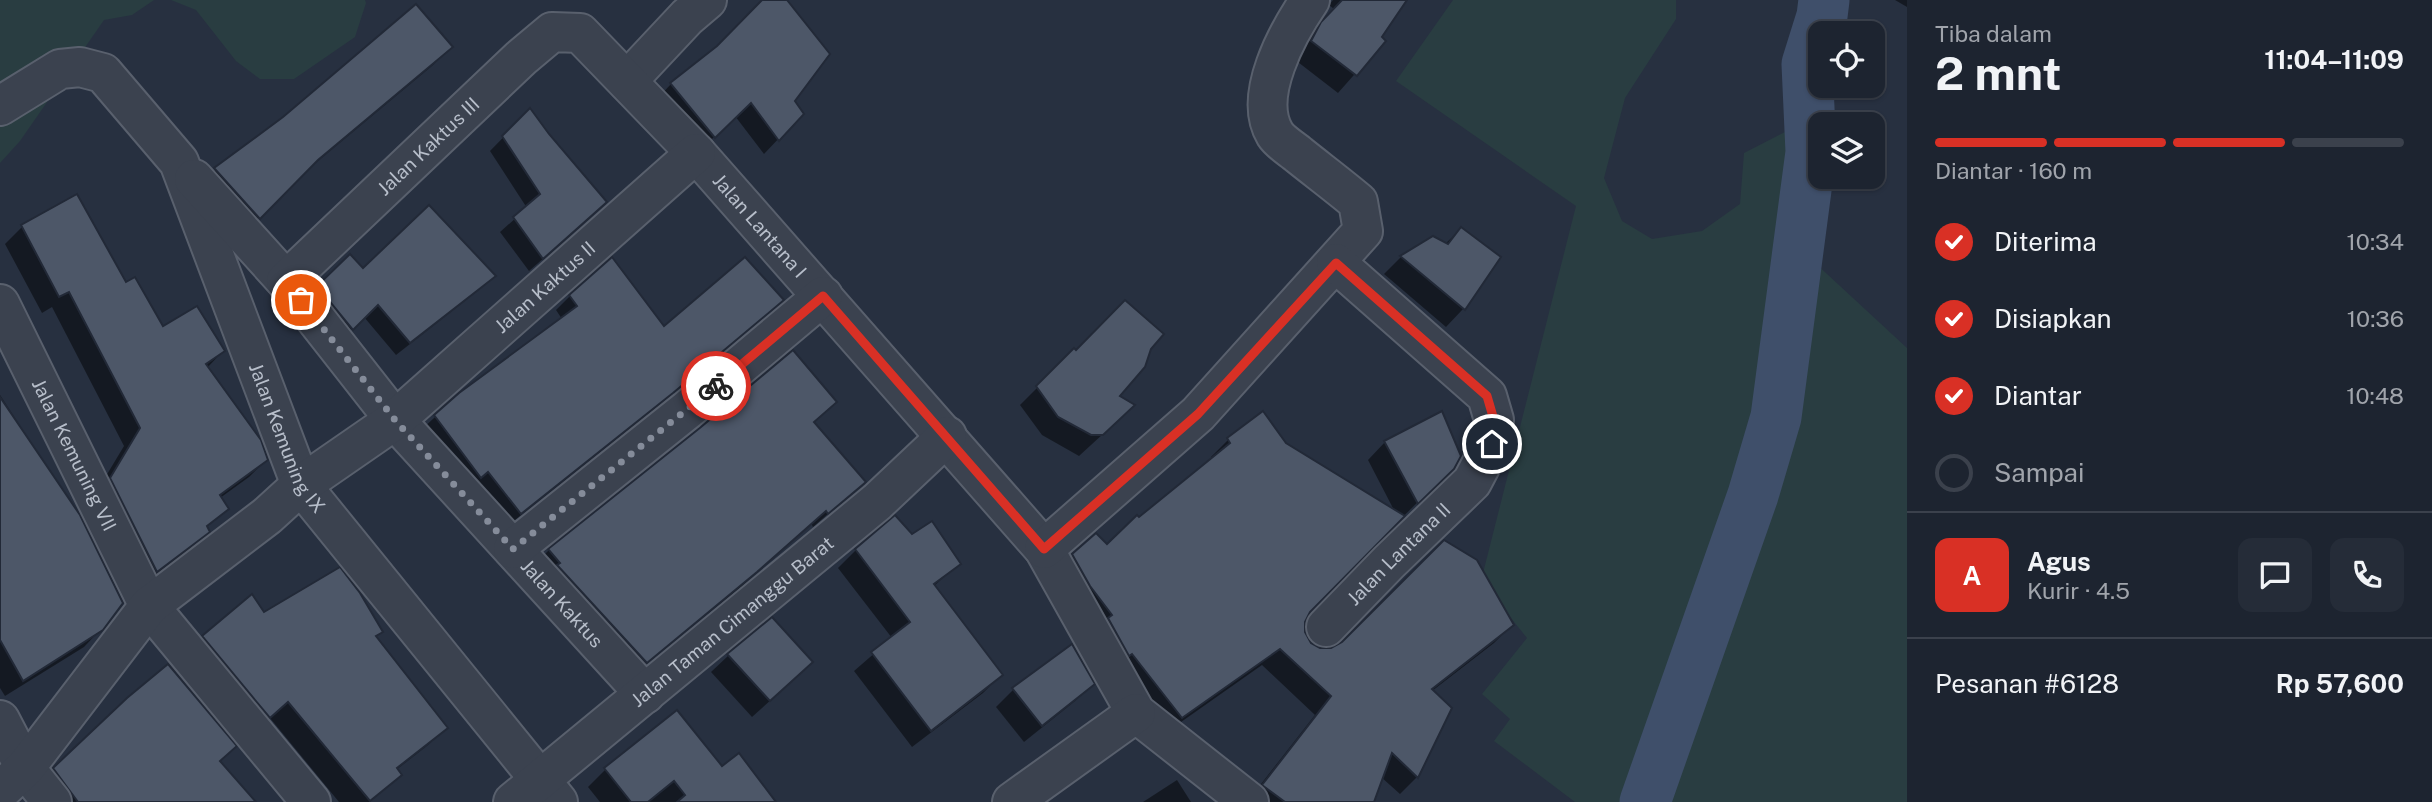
<!DOCTYPE html>
<html lang="id">
<head>
<meta charset="utf-8">
<style>
  body { margin:0; font-family:"Public Sans",sans-serif; background:#252c38; color:#f1f3f6; height:100vh; display:flex; flex-direction:column; font-size:26px; white-space:nowrap }
  * { box-sizing:border-box; margin:0 }
  p { font-size:23px; color:#a0a4ab }
  .icon { flex:none; width:38px; height:38px; fill:none; stroke:currentColor; stroke-width:2; stroke-linecap:round; stroke-linejoin:round }
  .map { position:relative; flex:1; overflow:hidden }
  .details { display:flex; flex-direction:column; background:#1d2430; width:525px }
  .details>* { flex:none }
  .fabs { position:absolute; left:1808px; top:21px; display:grid; gap:14px }
  .fabs a { display:grid; place-items:center; width:77px; height:77px; border-radius:14px; background:#1d2430; box-shadow:0 2px 5px #0004,0 0 0 2px #3b414c; font-size:35px }
  .pin { position:absolute; display:grid; place-items:center; width:60px; height:60px; color:#fff; margin:-30px; border:4px solid #fff; border-radius:50%; box-shadow:0 2px 7px #0007 }
  .courier { position:absolute; display:grid; place-items:center; width:70px; height:70px; margin:-35px; border:5px solid #d93025; border-radius:50%; background:#fff; color:#222; box-shadow:0 2px 9px #0007 }
  .headline em { font-style:normal; font-weight:700 }
  .headline div { display:flex; flex-direction:column-reverse }
  .headline { display:flex; align-items:center; justify-content:space-between; height:119px; padding:0 28px }
  h1 { font-size:46px; font-weight:700; line-height:52px }
  .bar { display:grid; grid-template-columns:repeat(4,1fr); gap:10px 7px; align-content:center; height:84px; padding:0 28px }
  .bar i { height:9px; border-radius:5px; background:#3b414c }
  .bar .active { background:#d93025 }
  .bar p { grid-column:span 4 }
  .line { display:flex; align-items:center; gap:18px; padding:0 28px; border-top:2px solid #3b414c }
  .line div { flex:1 }
  .round { display:grid; place-items:center; flex:none; width:74px; height:74px; border-radius:14px; background:#252c38 }
  ol { padding:0 28px; list-style:none }
  li { display:flex; align-items:center; gap:21px; height:77px }
  li p { margin-inline-start:auto }
  li .icon { padding:7px; border-radius:50%; background:#d93025; color:#fff; stroke-width:4 }
  li:last-child { color:#a0a4ab }
  li i { width:38px; height:38px; border:4px solid #3b414c; border-radius:50% }
  main { display:flex; flex:1; min-height:0 }
  .map>svg:first-child { display:block }
  .green { fill:#293d41 }
  .shadow { fill:#0007 }
  .lines { fill:none; stroke-linecap:round; stroke-linejoin:round }
  .canal { stroke:#3f4f6a; stroke-width:51 }
  .building { fill:#4d5768; stroke:#222937; stroke-width:2 }
  .minor-casing { stroke:#59606d; stroke-width:42 }
  .minor { stroke:#3b424f; stroke-width:38 }
  .done { stroke:#858c9a; stroke-width:7; stroke-dasharray:0 12.6 }
  .route { stroke:#d93025; stroke-width:9 }
  .labels { text-anchor:middle; stroke-width:6; stroke-linejoin:round; paint-order:stroke }
  .street-label { font-size:19px; fill:#b7beca; stroke:#202735 }
</style>
</head>
<body>
<main>
<div class="map">
<svg width="1907" height="802" viewBox="0 0 1907 802">
  <rect width="100%" height="100%" fill="#273040"/>
  <g class="green">
    <polygon points="0,0 154,0 132,15 104,20 20,141 0,163"/>
    <polygon points="171,0 365,0 366,3 355,37 294,79 260,79 236,61 196,10"/>
    <polygon points="1453,0 1676,0 1676,19 1625,98 1604,178 1622,221 1652,239 1702,231 1740,204 1744,153 1787,131 1820,151 1813,261 1907,348 1907,802 1575,802 1494,741 1510,719 1482,694 1527,638 1481,581 1576,206 1396,81"/>
  </g>
  <g class="shadow">
    <polygon points="764,0 785,0 793,101 802,114 764,154 735,116 700,151 657,99 671,84 717,48"/>
    <polygon points="1333,0 1405,0 1380,37 1384,41 1338,93 1294,59 1304,42 1334,9 1329,5"/>
    <polygon points="1895,0 1907,0 1907,7"/>
    <polygon points="450,47 433,65 300,176 241,236 197,187 215,170 284,118"/>
    <polygon points="530,110 592,216 529,271 500,232 527,208 490,151"/>
    <polygon points="22,227 125,285 162,328 223,351 207,368 266,460 249,477 220,498 227,508 206,528 208,531 191,548 139,588 94,496 124,446 52,307 42,313 5,244"/>
    <polygon points="1461,229 1499,258 1463,309 1446,327 1384,274 1401,257 1433,238 1445,244"/>
    <polygon points="350,257 363,270 493,276 480,289 396,355 364,317 339,342 306,300"/>
    <polygon points="570,296 663,328 782,300 657,407 506,527 421,430 460,394 562,319 556,310"/>
    <polygon points="1149,348 1118,396 1115,423 1079,456 1042,435 1020,405 1074,351"/>
    <polygon points="0,395 78,516 102,628 84,647 5,696 0,688"/>
    <polygon points="812,423 864,482 813,527 811,523 741,587 631,676 535,564 549,550"/>
    <polygon points="1229,439 1284,444 1395,512 1368,460 1385,442 1434,486 1308,611 1303,622 1303,633 1310,644 1320,650 1512,625 1494,643 1432,691 1417,777 1400,794 1381,777 1372,802 1247,802 1315,715 1262,665 1164,734 1055,573 1073,555 1107,547 1212,460 1211,457"/>
    <polygon points="856,550 958,564 933,587 1001,675 983,693 912,747 854,671 892,638 838,568"/>
    <polygon points="264,614 381,631 375,638 445,728 428,745 396,770 400,775 370,802 339,802 270,718 251,734 186,654 203,637"/>
    <polygon points="1072,647 1092,684 1075,701 1024,742 996,707 1013,690"/>
    <polygon points="729,655 793,680 752,717 711,672"/>
    <polygon points="219,762 253,802 51,802 38,785 54,769"/>
    <polygon points="606,769 722,769 772,802 600,802 588,787"/>
    <polygon points="1177,780 1191,802 1143,802"/>
  </g>
  <g class="lines">
    <polyline class="canal" points="1645,802 1753,495 1776,417 1811,152 1807,64 1822,16 1824,0"/>
  </g>
  <g class="building">
    <polygon points="762,0 787,0 830,54 795,101 804,114 779,141 751,103 715,138 670,83 717,46"/>
    <polygon points="1342,0 1407,0 1382,37 1386,41 1357,76 1311,41 1321,22"/>
    <polygon points="416,4 453,47 318,160 260,219 214,168 283,117"/>
    <polygon points="530,108 549,134 607,202 543,259 513,217 540,194 502,136"/>
    <polygon points="77,194 126,282 135,277 163,326 197,306 225,351 206,364 261,440 268,460 220,495 229,509 207,526 210,532 157,572 110,478 140,428 69,292 59,297 21,225"/>
    <polygon points="429,205 496,276 410,343 378,305 353,330 317,286 350,254 363,268"/>
    <polygon points="1461,227 1501,257 1465,310 1400,256 1433,236 1448,244"/>
    <polygon points="612,257 664,326 745,257 784,300 673,393 521,514 488,472 481,478 434,415 459,393 577,306 569,295"/>
    <polygon points="1125,300 1164,334 1151,349 1145,367 1120,396 1135,405 1103,435 1091,435 1058,417 1036,386 1074,348 1076,350"/>
    <polygon points="793,350 837,402 814,422 866,482 828,514 826,511 757,572 647,663 557,565 560,563 548,549 701,427"/>
    <polygon points="0,397 80,515 123,603 103,630 23,681 0,640"/>
    <polygon points="1263,411 1286,443 1405,516 1310,612 1305,622 1305,632 1311,643 1320,648 1331,648 1342,642 1444,540 1477,560 1514,625 1432,689 1452,708 1418,778 1392,753 1374,802 1285,802 1262,785 1331,696 1280,649 1182,718 1132,654 1129,656 1108,618 1112,615 1090,586 1072,554 1096,533 1107,544 1137,515 1139,517 1230,443 1227,438"/>
    <polygon points="1442,411 1461,456 1454,469 1418,504 1384,441"/>
    <polygon points="895,515 912,534 932,521 961,564 934,584 1003,675 931,731 871,652 910,622 855,549"/>
    <polygon points="340,567 360,593 383,632 376,636 448,728 397,768 402,775 370,801 288,702 270,718 202,636 252,594 264,612"/>
    <polygon points="772,617 813,662 770,701 727,654"/>
    <polygon points="1072,644 1095,684 1042,726 1012,688"/>
    <polygon points="168,664 237,746 220,761 256,802 78,802 53,768 127,698"/>
    <polygon points="677,710 722,766 739,753 776,802 677,802 685,795 674,781 648,802 631,802 604,768"/>
  </g>
  <g class="lines">
    <g class="minor-casing">
      <g id="minor">
        <polyline points="627,81 687,17 707,0"/>
        <path id="s1" d="M0 106 60 69 80 67 103 73 179 162 301 485 558 802"/>
        <path id="s2" d="M194 179 286 281 395 420 645 694"/>
        <path id="s3" d="M286 281 521 58 552 32 580 33 696 153 1044 549 1136 713 1249 802"/>
        <path id="s4" d="M0 304 149 606 311 802"/>
        <polyline points="513,549 687,410 823,296"/>
        <path d="M1044 549 1198 414 1363 231 1358 202C1339 186 1319 171 1299 155 1292 149 1280 142 1275 134 1252 96 1288 32 1310 0"/>
        <path id="s5" d="M1326 627 1389 562 1472 482 1492 444 1494 420 1487 396 1336 263"/>
        <polyline points="0,720 25,768 52,802"/>
        <path id="s6" d="M0 791 25 768 149 606 267 516 301 485 395 420 696 153"/>
        <path id="s7" d="M513 802 877 502 947 436"/>
        <polyline points="1012,802 1136,713"/>
      </g>
    </g>
    <use href="#minor" class="minor"/>
  </g>
  <g class="lines">
    <polyline class="done" points="301,300 395,420 513,549 716,386"/>
    <polyline class="route" points="716,386 823,296 1044,549 1198,414 1336,263 1487,396 1494,420 1492,444"/>
  </g>
  <g class="labels">
    <g class="street-label">
      <text dy="7" stroke="none"><textPath href="#s3" startOffset="196">Jalan Kaktus III</textPath></text>
      <text dy="7" stroke="none"><textPath href="#s3" startOffset="656">Jalan Lantana I</textPath></text>
      <text dy="7" stroke="none"><textPath href="#s6" startOffset="747">Jalan Kaktus II</textPath></text>
      <text dy="7" stroke="none"><textPath href="#s1" startOffset="528">Jalan Kemuning IX</textPath></text>
      <text dy="7" stroke="none"><textPath href="#s4" startOffset="168">Jalan Kemuning VII</textPath></text>
      <text dy="7" stroke="none"><textPath href="#s5" startOffset="103">Jalan Lantana II</textPath></text>
      <text dy="7" stroke="none"><textPath href="#s2" startOffset="562">Jalan Kaktus</textPath></text>
      <text dy="7" stroke="none"><textPath href="#s7" startOffset="284">Jalan Taman Cimanggu Barat</textPath></text>
    </g>
  </g>
</svg>
<div class="fabs">
<a><svg class="icon" aria-label="locate" viewBox="0 0 24 24"><circle cx="12" cy="12" r="6"/><path d="M12 2v4M12 18v4M2 12h4M18 12h4"/></svg></a>
<a><svg class="icon" aria-label="layers" viewBox="0 0 24 24"><path d="M12 4l9 5-9 5-9-5zM3 14l9 5 9-5"/></svg></a>
</div>
<div class="pin" style="left:301px;top:300px;background:#ea580c"><svg class="icon" aria-label="bag" viewBox="0 0 24 24"><path d="M5 8h14l-1 12H6zM9 8a3 3 0 0 1 6 0"/></svg></div>
<div class="pin" style="left:1492px;top:444px;background:#1f2937"><svg class="icon" aria-label="home" viewBox="0 0 24 24"><path d="M3 11l9-7 9 7M6 9v11h12V9"/></svg></div>
<div class="courier" style="left:716px;top:386px"><svg class="icon" aria-label="bike" viewBox="0 0 24 24"><circle cx="6" cy="16" r="4"/><circle cx="18" cy="16" r="4"/><path d="M6 16l4-8h5l3 8M10 8l3 8H6M13 5h3"/></svg></div>
</div>
<section class="details">
<div class="headline"><div><h1>2 mnt</h1><p>Tiba dalam</p></div><em>11:04–11:09</em></div>
<div class="bar"><i class="active"></i><i class="active"></i><i class="active"></i><i></i><p>Diantar · 160 m</p></div>
<ol>
<li><svg class="icon" aria-label="check" viewBox="0 0 24 24"><path d="M5 12l5 5 9-10"/></svg>Diterima<p>10:34</p></li>
<li><svg class="icon" aria-label="check" viewBox="0 0 24 24"><path d="M5 12l5 5 9-10"/></svg>Disiapkan<p>10:36</p></li>
<li><svg class="icon" aria-label="check" viewBox="0 0 24 24"><path d="M5 12l5 5 9-10"/></svg>Diantar<p>10:48</p></li>
<li><i></i>Sampai</li>
</ol>
<div class="line" style="height:126px"><b class="round" style="background:#d93025;color:#fff">A</b><div><b>Agus</b><p>Kurir · 4.5</p></div><a class="round"><svg class="icon" aria-label="chat" viewBox="0 0 24 24"><path d="M4 5h16v11H9l-5 4z"/></svg></a><a class="round"><svg class="icon" aria-label="phone" viewBox="0 0 24 24"><path d="M5 4h4l2 5-3 2q2 4 5 5l2-3 5 2v4C11 20 4 13 5 4z"/></svg></a></div>
<div class="line" style="height:91px"><div>Pesanan #6128</div><b>Rp 57,600</b></div>
</section>
</main>
</body>
</html>
